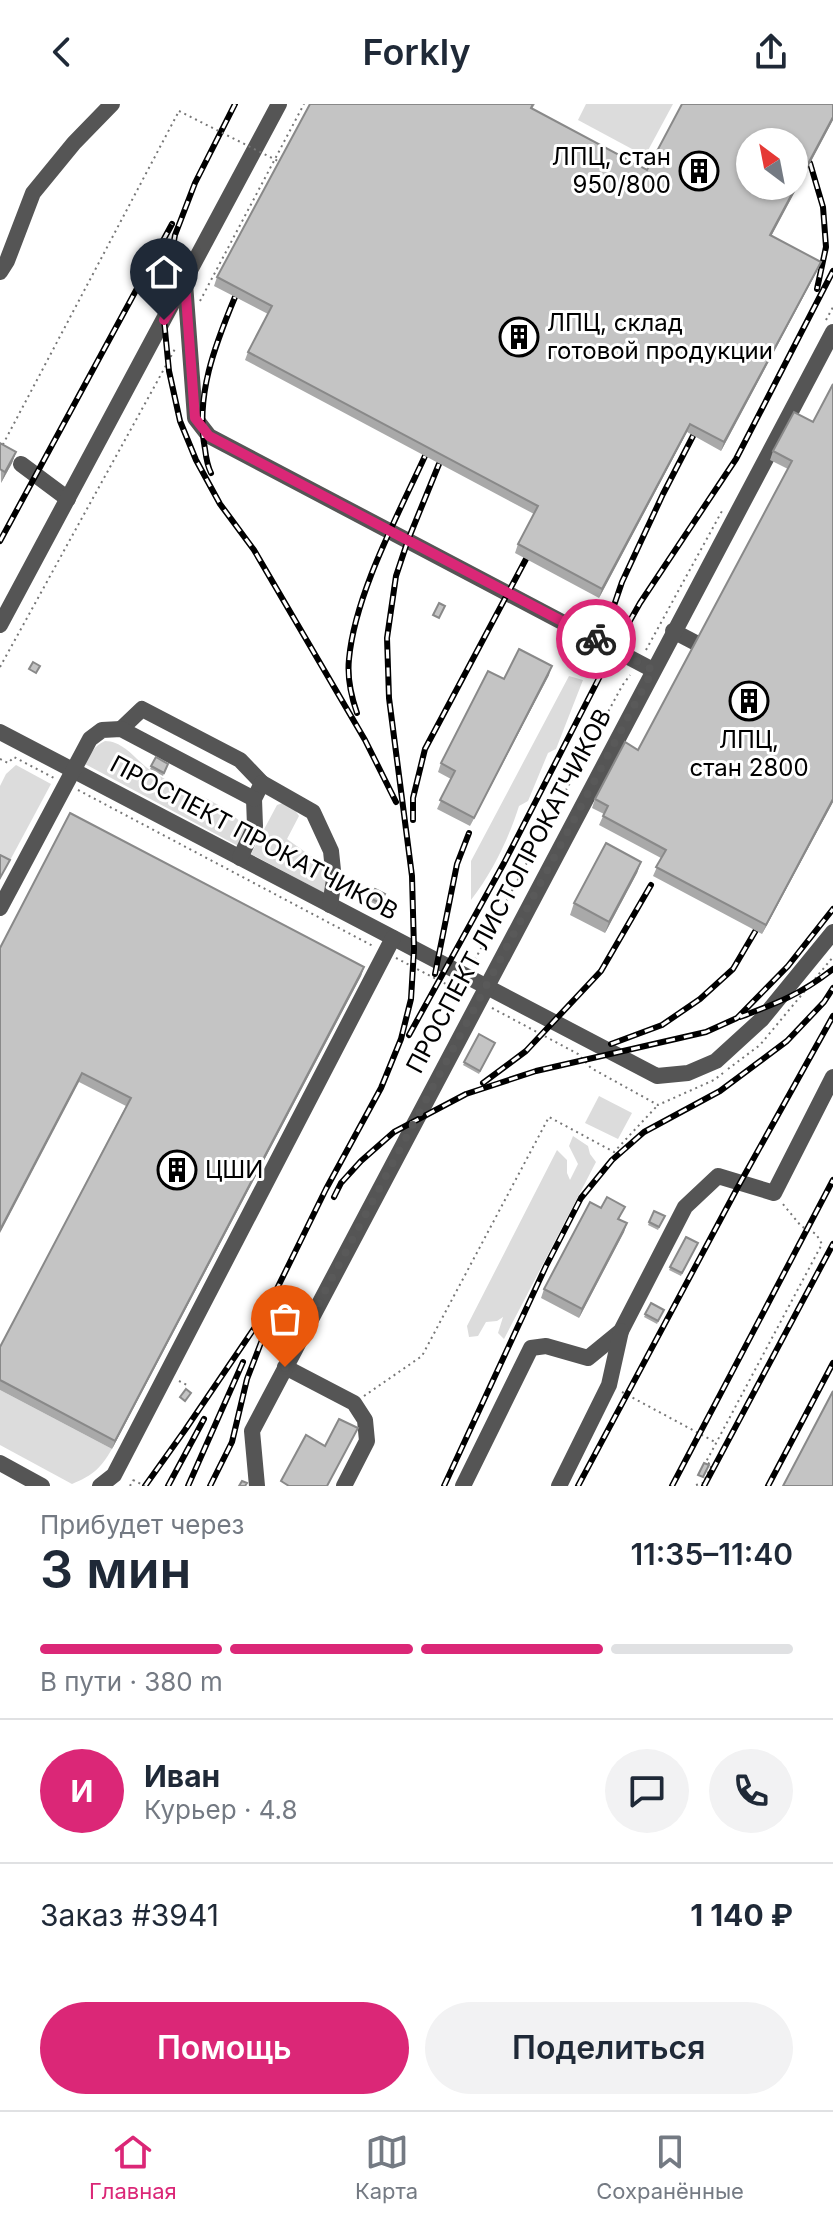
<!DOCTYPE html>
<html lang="ru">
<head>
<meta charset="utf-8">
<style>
  body { margin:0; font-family:Inter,sans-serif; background:#f2f2f3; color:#1f2937; height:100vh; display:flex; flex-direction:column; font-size:30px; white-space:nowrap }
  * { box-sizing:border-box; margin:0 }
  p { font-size:26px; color:#747a83 }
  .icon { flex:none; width:44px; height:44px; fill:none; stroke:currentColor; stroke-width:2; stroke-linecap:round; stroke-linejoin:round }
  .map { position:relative; height:1382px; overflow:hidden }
  .side { display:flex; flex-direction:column; background:#fff; flex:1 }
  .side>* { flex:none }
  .needle { width:52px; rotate:328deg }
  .tools { position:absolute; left:736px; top:24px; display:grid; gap:16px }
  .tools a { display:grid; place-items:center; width:72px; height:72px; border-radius:50%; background:#fff; box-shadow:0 2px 6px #0004; font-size:40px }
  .pin { position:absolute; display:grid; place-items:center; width:68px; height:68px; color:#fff; margin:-82px -34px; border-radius:50% 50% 50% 0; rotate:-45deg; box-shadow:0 0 8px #0007 }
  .pin .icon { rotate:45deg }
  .courier { position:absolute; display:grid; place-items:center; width:80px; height:80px; margin:-40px; border:6px solid #db2777; border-radius:50%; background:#fff; color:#222; box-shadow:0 2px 10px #0007 }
  .summary em { font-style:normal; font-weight:600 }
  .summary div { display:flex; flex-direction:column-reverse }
  .summary { display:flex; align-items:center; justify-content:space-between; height:136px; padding:0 40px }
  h1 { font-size:52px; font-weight:600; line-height:60px }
  .bar { display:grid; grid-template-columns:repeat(4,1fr); gap:12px 8px; align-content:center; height:96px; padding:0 40px }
  .bar i { height:10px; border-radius:6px; background:#e0e1e3 }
  .bar .selected { background:#db2777 }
  .bar p { grid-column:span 4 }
  .line { display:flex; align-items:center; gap:20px; padding:0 40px; border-top:2px solid #e0e1e3 }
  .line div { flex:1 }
  .round { display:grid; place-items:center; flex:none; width:84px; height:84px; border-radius:42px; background:#f2f2f3 }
  .action { display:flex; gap:16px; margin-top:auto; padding:16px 40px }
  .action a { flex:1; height:92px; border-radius:48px; background:#db2777; color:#fff; font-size:32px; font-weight:600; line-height:92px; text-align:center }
  .action a+a { background:#f2f2f3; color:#1f2937 }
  header { display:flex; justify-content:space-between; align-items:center; height:104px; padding:0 40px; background:#fff; font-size:36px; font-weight:600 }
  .dock { display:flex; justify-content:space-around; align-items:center; height:112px; border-top:2px solid #e0e1e3; background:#fff; font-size:22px; color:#747a83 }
  .dock a { display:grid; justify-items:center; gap:4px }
  .dock .selected { color:#db2777 }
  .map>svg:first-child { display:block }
  .green { fill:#dcdcdc }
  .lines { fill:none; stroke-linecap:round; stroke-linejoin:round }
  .path { stroke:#777; stroke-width:2; stroke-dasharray:2 4; stroke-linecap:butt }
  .minor { stroke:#555; stroke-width:16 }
  .rail-casing { stroke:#000; stroke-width:6 }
  .rail { stroke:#fff; stroke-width:3; stroke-dasharray:9; stroke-linecap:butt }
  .path-bridge { stroke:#777; stroke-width:2; stroke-dasharray:2 4; stroke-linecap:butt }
  .wall { fill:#a9a9a9 }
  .shaded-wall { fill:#898989 }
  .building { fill:#c4c4c4; stroke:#898989; stroke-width:2; fill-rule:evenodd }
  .done { stroke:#595959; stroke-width:8; stroke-dasharray:0 14.4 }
  .route { stroke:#db2777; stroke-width:10 }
  .labels { text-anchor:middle; stroke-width:6; stroke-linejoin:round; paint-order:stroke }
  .poi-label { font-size:24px; fill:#000; stroke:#fff; text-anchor:start }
  .street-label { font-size:24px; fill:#000; stroke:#fff }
</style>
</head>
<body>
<header><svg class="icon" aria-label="back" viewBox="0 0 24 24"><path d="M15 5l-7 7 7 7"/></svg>Forkly<svg class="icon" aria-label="share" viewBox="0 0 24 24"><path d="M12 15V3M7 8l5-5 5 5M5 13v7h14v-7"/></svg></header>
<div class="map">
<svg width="833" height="1382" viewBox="0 0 833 1382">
  <rect width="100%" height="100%" fill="#fff"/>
  <g class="green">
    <polygon points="586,0 673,0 645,52 578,16"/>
    <path d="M569 572 583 576 556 645 548 649 528 697 519 702C509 734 492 769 471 796V757Z"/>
    <path d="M105 637C122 637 134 653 146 663 175 686 228 695 247 727L240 743 85 660C90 650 94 642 105 637Z"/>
    <polygon points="16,661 51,680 7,762 0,759 0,682 6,670"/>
    <polygon points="283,699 295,706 299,712 287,735 326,763 328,778 324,789 251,750 277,701"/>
    <polygon points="599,992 632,1009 618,1035 585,1019"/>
    <polygon points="573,1032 588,1042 590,1050 596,1058 504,1235 498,1229 503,1213 497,1217 486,1218 478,1232 469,1233 467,1222 557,1046 567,1056 567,1069 570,1076 578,1060 569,1042"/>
    <path d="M0 1286 112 1345C100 1365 93 1371 72 1380L0 1341Z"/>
  </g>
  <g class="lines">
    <g class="path">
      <polyline points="200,197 304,0"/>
      <polyline points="826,216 833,203"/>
      <polyline points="0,346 179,7"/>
      <polyline points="646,546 722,407"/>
      <polyline points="0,563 175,245"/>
      <polyline points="0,655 8,659 14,653 54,674"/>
      <polyline points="78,686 373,842"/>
      <polyline points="396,854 465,890"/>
      <polyline points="472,861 622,582 630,571"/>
      <polyline points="492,904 578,950 591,964 658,1001 714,976 723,969"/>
      <polyline points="728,965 760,941 833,853"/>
      <polyline points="179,1277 189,1282"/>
      <polyline points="622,1288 715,1338"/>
      <polyline points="364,1292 422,1252 549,1013 614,1048 657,1002"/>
      <polyline points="696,1381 703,1379 712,1361 706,1358 822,1140 816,1130 801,1122 782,1099"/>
      <polyline points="130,1382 133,1376"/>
    </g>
    <g class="minor">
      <polyline points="0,168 7,157 33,89 74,39 112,0"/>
      <polyline points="185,179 195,314 209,332 653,566"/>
      <polyline points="21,360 68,395"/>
      <polyline points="0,521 279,0"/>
      <polyline points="673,527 696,539"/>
      <polyline points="121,625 142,605 240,656 262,679"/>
      <polyline points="0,628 657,972 688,969 716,957 762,915 833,828"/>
      <polyline points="240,754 255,722 254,695 262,679 313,708 331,747 334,776 330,801"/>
      <polyline points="0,804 90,635 102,626 121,625 254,695"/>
      <polyline points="285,1263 354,1299 365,1316 367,1337 344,1382"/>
      <polyline points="0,1359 42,1382"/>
      <polyline points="100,1382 114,1371 393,834"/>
      <polyline points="257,1382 252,1327 833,228"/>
      <polyline points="463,1382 531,1244 546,1242 588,1254 621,1227 685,1103 718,1072 774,1089 833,973"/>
      <polyline points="559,1382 609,1281 621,1227"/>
    </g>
    <g class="rail-casing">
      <g id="rail">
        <polyline points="235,0 195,79 175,131 165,186 164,216 169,267 180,317 196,356 220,400 254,446 365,636 396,698"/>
        <polyline points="810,59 823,103 826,143 817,185"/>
        <path d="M211 369C207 361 206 353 205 345 195 292 215 241 235 193"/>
        <polyline points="0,437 172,120"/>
        <polyline points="592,566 622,478 663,390 693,332"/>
        <path d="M357 609C351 592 347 574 349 555 355 490 398 411 425 352"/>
        <polyline points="413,716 413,694 425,645 526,455"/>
        <polyline points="435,870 457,760 469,729"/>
        <path d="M740 913C778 899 801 890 833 865"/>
        <polyline points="409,931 504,759 614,545 640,499 736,355 833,167"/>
        <polyline points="611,940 662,921 700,895 733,865 756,826"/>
        <polyline points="483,979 526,947 601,867 651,781"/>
        <polyline points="334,1093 341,1079 361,1057 394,1028 466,990 536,967 706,928 737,914 788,862 833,805"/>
        <polyline points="145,1382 185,1326 266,1207 326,1085 381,984 401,935 411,895 414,845 412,772 389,594 387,534 396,472 408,436 439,360"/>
        <polyline points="168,1382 204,1315"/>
        <polyline points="188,1382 243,1258"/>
        <polyline points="210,1382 232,1338 247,1275 272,1210"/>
        <polyline points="444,1382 546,1162 581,1094 612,1056 644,1028 720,987 787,937 824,898 833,884"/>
        <polyline points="578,1382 740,1079 833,912"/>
        <polyline points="672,1382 833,1076"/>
        <polyline points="704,1382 833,1140"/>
        <polyline points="768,1382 833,1259"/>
      </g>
    </g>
    <use href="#rail" class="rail"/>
    <g class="path-bridge">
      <polyline points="179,7 278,57"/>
      <polyline points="133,1376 145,1382"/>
    </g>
  </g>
  <g class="wall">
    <polygon points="310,0 535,0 532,5 647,66 833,0 833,16 771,132 817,167 721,347 687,328 599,494 515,449 518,440 534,410 245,256 248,248 268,210 214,182 217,173"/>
    <polygon points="833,280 833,698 762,830 653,772 661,754 599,721 604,710 592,704 595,695 638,646 788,365 770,356 773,347 813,318"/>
    <polygon points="0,339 16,348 12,359 1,379"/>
    <polygon points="549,571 470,722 437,705 451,675 438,668 441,659 504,575"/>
    <polygon points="156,653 168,660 163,672 150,665"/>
    <polygon points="135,662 143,665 138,676 131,672"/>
    <polygon points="641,758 637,769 605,829 570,811 574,799"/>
    <polygon points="375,785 385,790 379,802 369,797"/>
    <polygon points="0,844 364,863 361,872 112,1345 0,1286 0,1243 126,1002 79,978"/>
    <polygon points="479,930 495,939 479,970 463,961"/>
    <polygon points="601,1104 621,1111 619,1115 627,1119 624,1128 579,1214 541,1194 544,1185"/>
    <polygon points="654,1107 665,1112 658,1126 648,1121"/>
    <polygon points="686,1133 698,1139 681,1172 669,1166"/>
    <polygon points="651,1199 664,1206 657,1220 644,1213"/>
    <polygon points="285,1214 295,1218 290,1228 280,1224"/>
  </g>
  <g class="shaded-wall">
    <polygon points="833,13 833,16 767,140 770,131"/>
    <polygon points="821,158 817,167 721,347 724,338"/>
    <polygon points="690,320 687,328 599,494 602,485"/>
    <polygon points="16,348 12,359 1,379 5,368"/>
    <polygon points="552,562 549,571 470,722 474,714"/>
    <polygon points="833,695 833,698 762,830 766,821"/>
    <polygon points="641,758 637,769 605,829 609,818"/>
    <polygon points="364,863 361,872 112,1345 115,1337"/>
    <polygon points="82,969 79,978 0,1129 0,1126"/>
    <polygon points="627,1119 624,1128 579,1214 582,1205"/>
  </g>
  <g class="building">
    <path d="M310 0H533L531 4 647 66 682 0H833V13L770 131 821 158 724 338 690 320 602 485 518 440 538 402 248 248 272 202 217 173ZM750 38H794V82H750Z"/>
    <polygon points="833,280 833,695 766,821 656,763 666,746 603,712 608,702 595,695 625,638 638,646 792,357 773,347 794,308 813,318"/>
    <polygon points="0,339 16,348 5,368 0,365"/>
    <polygon points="439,499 445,502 439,514 433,511"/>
    <polygon points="519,545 552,562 474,714 440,696 455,667 441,659 488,567 504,575"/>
    <polygon points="33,558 40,562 36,569 29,565"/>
    <polygon points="156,653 168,660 164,669 151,662"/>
    <polygon points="135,662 143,665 139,673 132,669"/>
    <polygon points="70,709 364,863 115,1337 0,1276 0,1243 131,994 82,969 0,1126 0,844"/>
    <polygon points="606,739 641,758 609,818 574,799"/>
    <polygon points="0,751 10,756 0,774"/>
    <polygon points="375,785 385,790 380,799 370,794"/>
    <polygon points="479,930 495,939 480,967 464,958"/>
    <polygon points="607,1093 625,1103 618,1115 627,1119 582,1205 544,1185 590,1098 601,1104"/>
    <polygon points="654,1107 665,1112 659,1123 649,1118"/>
    <polygon points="686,1133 698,1139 682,1169 670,1163"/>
    <polygon points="651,1199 664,1206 658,1217 645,1210"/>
    <polygon points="285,1214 295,1218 291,1225 282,1221"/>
    <polygon points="186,1285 191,1289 185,1297 180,1293"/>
    <polygon points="833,1287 833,1382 783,1382"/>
    <polygon points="339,1315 358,1324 327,1382 289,1382 281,1377 306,1331 325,1342"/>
    <polygon points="704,1359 709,1361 703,1373 698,1371"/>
    <polygon points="242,1377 247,1379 245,1382 239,1382"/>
  </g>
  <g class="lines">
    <polyline class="done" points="285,1263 653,566 596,535"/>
    <polyline class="route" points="164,216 185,179 195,314 209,332 596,535"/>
  </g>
  <defs>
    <g id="building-ring" transform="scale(2)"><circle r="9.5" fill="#fff" stroke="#000" stroke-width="1.5"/><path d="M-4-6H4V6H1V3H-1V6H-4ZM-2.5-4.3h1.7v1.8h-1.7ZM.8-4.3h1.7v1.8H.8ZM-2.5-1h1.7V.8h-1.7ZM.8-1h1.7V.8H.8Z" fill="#000"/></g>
  </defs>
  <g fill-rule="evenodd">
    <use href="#building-ring" x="699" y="67"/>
    <use href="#building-ring" x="519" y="233"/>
    <use href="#building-ring" x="749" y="597"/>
    <use href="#building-ring" x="177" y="1066"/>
  </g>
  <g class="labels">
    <g class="poi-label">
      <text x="671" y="61" text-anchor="end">ЛПЦ, стан<tspan x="671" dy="28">950/800</tspan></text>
      <text x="547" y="227">ЛПЦ, склад<tspan x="547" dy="28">готовой продукции</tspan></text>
      <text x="749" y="644" text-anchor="middle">ЛПЦ,<tspan x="749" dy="28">стан 2800</tspan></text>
      <text x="205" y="1074">ЦШИ</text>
    </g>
    <g class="street-label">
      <text transform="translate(254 734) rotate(28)" y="8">ПРОСПЕКТ ПРОКАТЧИКОВ</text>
      <text transform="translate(509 787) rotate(-62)" y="8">ПРОСПЕКТ ЛИСТОПРОКАТЧИКОВ</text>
    </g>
  </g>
</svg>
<div class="tools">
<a><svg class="needle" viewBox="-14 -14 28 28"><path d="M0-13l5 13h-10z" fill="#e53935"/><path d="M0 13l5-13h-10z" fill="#747a83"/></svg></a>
</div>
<div class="pin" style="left:285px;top:1263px;background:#ea580c"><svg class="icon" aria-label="bag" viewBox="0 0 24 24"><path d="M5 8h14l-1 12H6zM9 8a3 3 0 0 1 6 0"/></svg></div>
<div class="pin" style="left:164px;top:216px;background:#1f2937"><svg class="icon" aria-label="home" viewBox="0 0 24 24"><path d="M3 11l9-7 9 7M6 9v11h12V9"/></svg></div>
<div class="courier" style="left:596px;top:535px"><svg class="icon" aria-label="bike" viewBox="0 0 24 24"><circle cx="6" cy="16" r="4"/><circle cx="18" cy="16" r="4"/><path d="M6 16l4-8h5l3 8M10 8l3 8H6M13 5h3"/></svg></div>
</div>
<section class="side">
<div class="summary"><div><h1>3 мин</h1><p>Прибудет через</p></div><em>11:35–11:40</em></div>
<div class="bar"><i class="selected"></i><i class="selected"></i><i class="selected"></i><i></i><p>В пути · 380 m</p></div>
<div class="line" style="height:144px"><b class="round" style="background:#db2777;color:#fff">И</b><div><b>Иван</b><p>Курьер · 4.8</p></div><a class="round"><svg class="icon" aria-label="chat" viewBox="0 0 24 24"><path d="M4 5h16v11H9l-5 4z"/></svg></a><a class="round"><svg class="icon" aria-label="phone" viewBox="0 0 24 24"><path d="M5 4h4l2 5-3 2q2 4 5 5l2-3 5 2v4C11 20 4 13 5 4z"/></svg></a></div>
<div class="line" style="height:104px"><div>Заказ #3941</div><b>1 140 ₽</b></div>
<div class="action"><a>Помощь</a><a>Поделиться</a></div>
</section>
<nav class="dock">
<a class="selected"><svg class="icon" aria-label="home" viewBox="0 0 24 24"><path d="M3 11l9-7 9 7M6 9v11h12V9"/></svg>Главная</a>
<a><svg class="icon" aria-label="map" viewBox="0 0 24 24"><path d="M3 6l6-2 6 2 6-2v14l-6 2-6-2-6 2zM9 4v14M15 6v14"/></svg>Карта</a>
<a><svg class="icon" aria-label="saved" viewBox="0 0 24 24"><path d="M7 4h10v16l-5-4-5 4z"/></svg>Сохранённые</a>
</nav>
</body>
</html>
